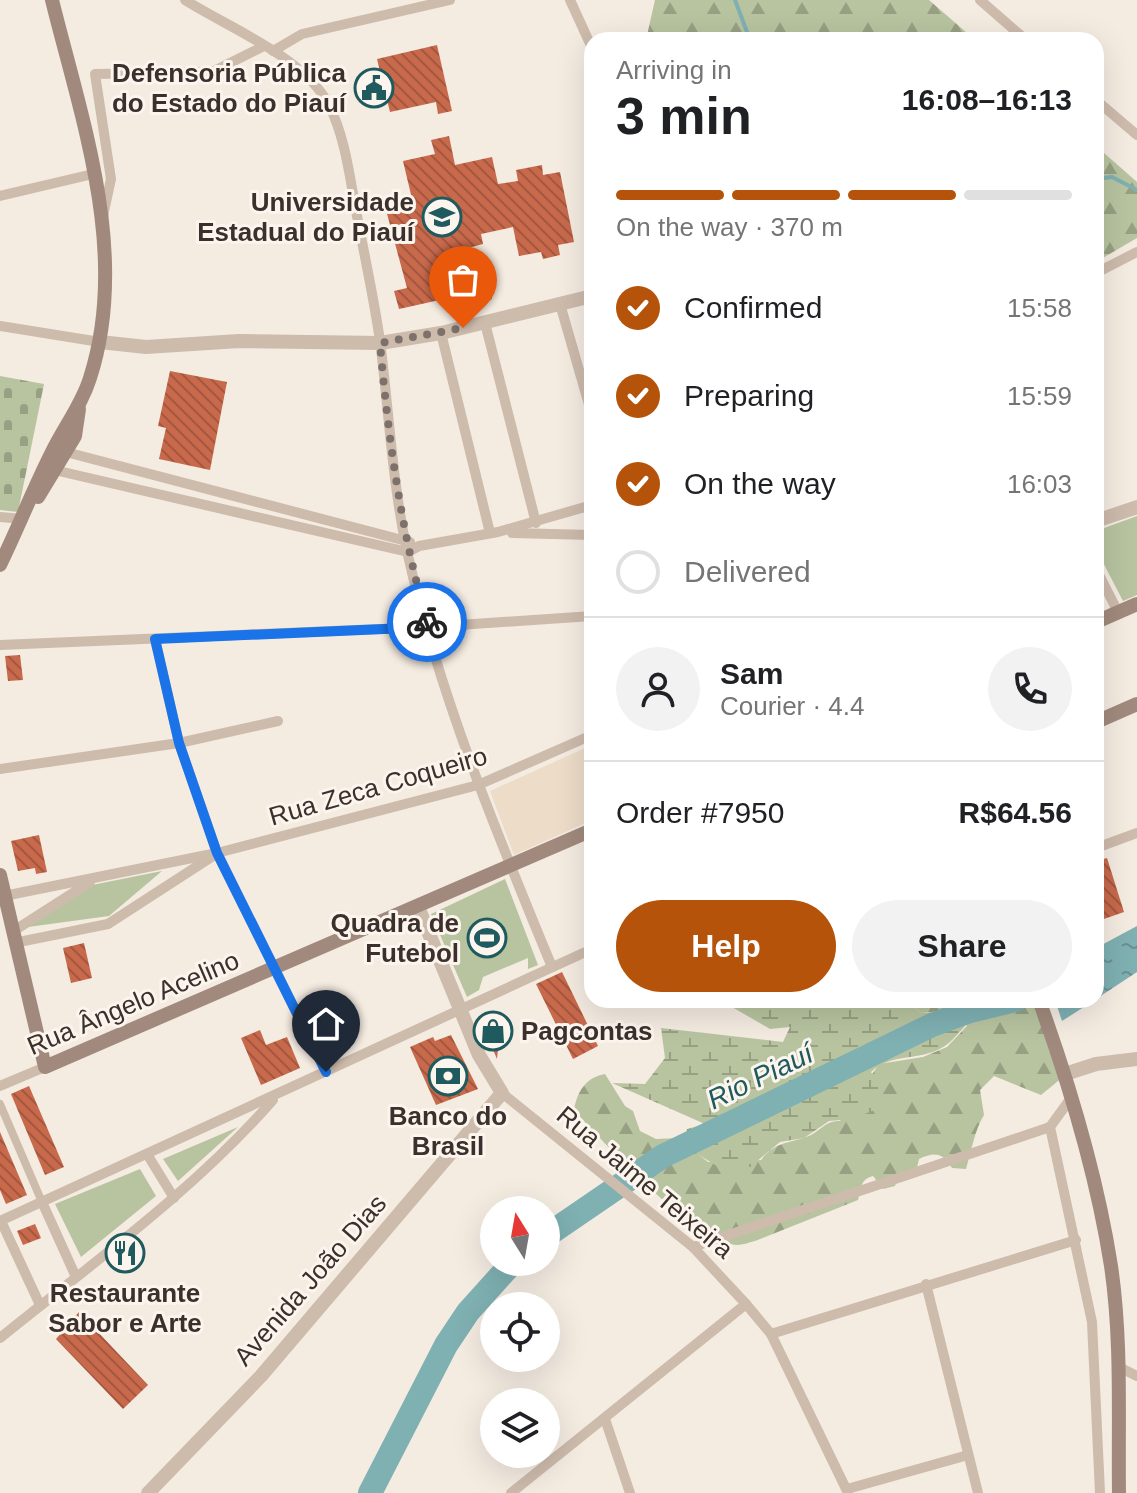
<!DOCTYPE html>
<html lang="en">
<head>
<meta charset="utf-8">
<style>
  body { margin:0; font-family:Helvetica,sans-serif; background:#f2f2f2; color:#202124; height:100vh; display:flex; flex-direction:column; font-size:30px; white-space:nowrap }
  * { box-sizing:border-box; margin:0 }
  p { font-size:26px; color:#757577 }
  .icon { flex:none; width:44px; height:44px; fill:none; stroke:currentColor; stroke-width:2; stroke-linecap:round; stroke-linejoin:round }
  .map { position:relative; flex:1; overflow:hidden }
  .details { position:absolute; left:584px; top:32px; width:520px; height:976px; display:flex; flex-direction:column; background:#fff; border-radius:24px; box-shadow:0 8px 32px #0002 }
  .details>* { flex:none }
  .needle { width:52px; rotate:349deg }
  .tools { position:absolute; left:480px; top:1196px; display:grid; gap:16px }
  .tools a { display:grid; place-items:center; width:80px; height:80px; border-radius:50%; background:#fff; box-shadow:0 8px 32px #0002; font-size:40px }
  .pin { position:absolute; display:grid; place-items:center; width:68px; height:68px; color:#fff; margin:-82px -34px; border-radius:50% 50% 50% 0; rotate:-45deg; box-shadow:0 0 8px #0007 }
  .pin .icon { rotate:45deg }
  .courier { position:absolute; display:grid; place-items:center; width:80px; height:80px; margin:-40px; border:6px solid #1a73e8; border-radius:50%; background:#fff; color:#222; box-shadow:0 2px 10px #0007 }
  .head em { font-style:normal; font-weight:700 }
  .head div { display:flex; flex-direction:column-reverse }
  .head { display:flex; align-items:center; justify-content:space-between; height:136px; padding:0 32px }
  h1 { font-size:52px; font-weight:700; line-height:60px }
  .bar { display:grid; grid-template-columns:repeat(4,1fr); gap:12px 8px; align-content:center; height:96px; padding:0 32px }
  .bar i { height:10px; border-radius:6px; background:#e0e0e0 }
  .bar .on { background:#b45309 }
  .bar p { grid-column:span 4 }
  .line { display:flex; align-items:center; gap:20px; padding:0 32px; border-top:2px solid #e0e0e0 }
  .line div { flex:1 }
  .round { display:grid; place-items:center; flex:none; width:84px; height:84px; border-radius:42px; background:#f2f2f2 }
  ol { padding:0 32px; list-style:none }
  li { display:flex; align-items:center; gap:24px; height:88px }
  li p { margin-inline-start:auto }
  li .icon { padding:8px; border-radius:50%; background:#b45309; color:#fff; stroke-width:4 }
  li:last-child { color:#757577 }
  li i { width:44px; height:44px; border:4px solid #e0e0e0; border-radius:50% }
  .cta { display:flex; gap:16px; margin-top:auto; padding:16px 32px }
  .cta a { flex:1; height:92px; border-radius:48px; background:#b45309; color:#fff; font-size:32px; font-weight:700; line-height:92px; text-align:center }
  .cta a+a { background:#f2f2f2; color:#202124 }
  .map>svg:first-child { display:block }
  .forest { fill:url(#forest-firs) }
  .wetland { fill:url(#wetland-marsh) }
  .cemetery { fill:url(#cemetery-stones) }
  .park { fill:#b8c4a0 }
  .plaza { fill:#ecdcc8 }
  .water { fill:url(#water-ripples) }
  .lines { fill:none; stroke-linecap:round; stroke-linejoin:round }
  .stream { stroke:#7fb0b2; stroke-width:4 }
  .river { stroke:#7fb0b2; stroke-width:24 }
  .building { fill:url(#building-back-hatch) }
  .pedestrian { stroke:#cdbbac; stroke-width:8 }
  .minor { stroke:#cdbbac; stroke-width:10 }
  .tertiary { stroke:#cdbbac; stroke-width:14 }
  .secondary { stroke:#a18a7d; stroke-width:14 }
  .done { stroke:#7c716b; stroke-width:8; stroke-dasharray:0 14.4 }
  .route { stroke:#1a73e8; stroke-width:10 }
  .labels { text-anchor:middle; stroke-width:6; stroke-linejoin:round; paint-order:stroke }
  .poi-label { font-size:26px; font-weight:bold; fill:#3b302b; stroke:#fbf5ee; text-anchor:end }
  .street-label { font-size:26px; fill:#3b302b; stroke:#fbf5ee }
  .water-label { font-size:28px; font-style:italic; fill:#1f5a5e; stroke:#fbf5ee }
</style>
</head>
<body>
<div class="map">
<svg width="1137" height="1493" viewBox="0 0 1137 1493">
  <defs>
    <pattern id="forest-firs" width="22" height="20" patternUnits="userSpaceOnUse" patternTransform="scale(2)"><rect width="22" height="20" fill="#b8c4a0"/><path d="M5 1l3.5 6h-7zM16 11l3.5 6h-7z" fill="#97a083"/></pattern>
    <pattern id="wetland-marsh" width="20" height="14" patternUnits="userSpaceOnUse" patternTransform="scale(2)"><rect width="20" height="14" fill="#b8c4a0"/><path d="M1 5h8M5 5V1M11 12h8M15 12V8" fill="none" stroke="#97a083"/></pattern>
    <pattern id="cemetery-stones" width="16" height="16" patternUnits="userSpaceOnUse" patternTransform="scale(2)"><rect width="16" height="16" fill="#b8c4a0"/><path d="M2 7V4a2 2 0 0 1 4 0v3zM10 15v-3a2 2 0 0 1 4 0v3z" fill="#97a083"/></pattern>
    <pattern id="water-ripples" width="26" height="14" patternUnits="userSpaceOnUse" patternTransform="scale(2)"><rect width="26" height="14" fill="#7fb0b2"/><path d="M2 4q2-2 4 0t4 0M15 11q2-2 4 0t4 0" fill="none" stroke="#699091"/></pattern>
    <pattern id="building-back-hatch" width="6" height="6" patternUnits="userSpaceOnUse" patternTransform="scale(2)"><rect width="6" height="6" fill="#c8694b"/><path d="M-1 5l2 2M0 0l6 6M5-1l2 2" fill="none" stroke="#a4573f"/></pattern>
  </defs>
  <rect width="100%" height="100%" fill="#f4ebe1"/>
  <g class="forest">
    <polygon points="655,0 929,0 975,40 646,40"/>
    <polygon points="1096,146 1137,182 1137,238 1101,259 1096,252"/>
    <path d="M906 1000H1043L1063 1077 1041 1095 994 1076 980 1090 984 1115C975 1129 971 1152 966 1169L952 1168C943 1153 935 1151 919 1159L917 1168 898 1177 895 1186 883 1189 873 1176C860 1179 861 1189 858 1200L755 1241C750 1242 743 1245 737 1245 696 1244 602 1141 574 1110 577 1092 586 1077 605 1074L625 1106 633 1111 640 1131 656 1139 678 1138 708 1162 761 1160C775 1142 786 1144 806 1137 821 1132 823 1121 840 1121L879 1064 923 1057 947 1047 967 1026 961 1009 921 1013Z"/>
  </g>
  <path class="wetland" d="M733 1000H906L921 1013 970 1011C969 1024 964 1027 955 1037 929 1066 894 1049 871 1072L881 1088 882 1107 852 1119 829 1121 804 1138 780 1142 750 1167 717 1166 684 1146 687 1129 705 1124 612 1083 645 1084 665 1058 661 1028 783 1042 790 1027 770 1029 732 1007Z"/>
  <polygon class="cemetery" points="0,376 44,384 18,512 0,510"/>
  <g class="park">
    <polygon points="1137,516 1137,595 1123,601 1096,549 1096,531"/>
    <polygon points="162,871 109,916 28,927 92,885"/>
    <polygon points="505,879 538,965 528,969 528,958 483,977 479,990 467,997 431,914"/>
    <polygon points="238,1127 178,1181 163,1159"/>
    <polygon points="140,1169 156,1196 81,1257 55,1204"/>
  </g>
  <polygon class="plaza" points="592,745 592,820 514,855 490,791"/>
  <g class="water">
    <polygon points="1137,926 1137,972 1096,999 1096,948"/>
    <polygon points="1055,1000 1095,1000 1062,1021"/>
  </g>
  <g class="lines">
    <g class="stream">
      <polyline points="735,0 750,40"/>
      <polyline points="1096,179 1112,177 1137,190"/>
    </g>
    <g class="river">
      <polyline points="546,1236 663,1156 932,1025 970,1011 1016,1000"/>
      <polyline points="370,1493 446,1345 468,1312 513,1262"/>
    </g>
  </g>
  <g class="building">
    <polygon points="437,45 452,111 438,114 436,102 390,112 377,59"/>
    <polygon points="449,136 455,165 492,157 498,184 518,181 516,170 542,165 543,175 560,172 574,242 558,245 560,255 543,259 541,252 519,256 513,227 481,234 483,244 461,250 467,275 485,271 492,299 456,308 453,297 399,309 394,291 407,288 386,210 413,203 403,161 435,154 431,140"/>
    <polygon points="170,371 227,382 210,470 159,459 166,428 158,426"/>
    <polygon points="20,655 23,680 8,681 5,656"/>
    <polygon points="39,835 47,872 36,874 35,868 18,871 11,841"/>
    <polygon points="1107,858 1124,912 1101,920 1096,905 1096,861"/>
    <polygon points="84,943 92,978 71,983 63,948"/>
    <polygon points="562,972 598,1046 573,1059 536,984"/>
    <polygon points="494,1014 503,1037 499,1039 497,1059 483,1026 483,1018"/>
    <polygon points="260,1030 266,1045 287,1037 300,1068 261,1085 241,1038"/>
    <polygon points="451,1035 478,1089 436,1105 410,1047 433,1037 435,1041"/>
    <polygon points="29,1086 64,1167 45,1175 11,1094"/>
    <polygon points="0,1132 27,1195 6,1204 0,1190"/>
    <polygon points="35,1224 41,1238 23,1245 17,1231"/>
    <polygon points="79,1312 148,1385 123,1409 56,1339"/>
  </g>
  <g class="lines">
    <polyline class="pedestrian" points="0,1104 42,1202"/>
    <g class="minor">
      <path d="M185 0C231 29 304 57 329 105 346 139 350 180 357 216 365 258 374 299 380 341 389 411 392 481 407 551 438 692 497 834 552 967"/>
      <polyline points="570,0 592,48"/>
      <polyline points="980,0 1026,40"/>
      <polyline points="273,51 302,34 450,0"/>
      <polyline points="1096,100 1137,135"/>
      <polyline points="0,196 93,174"/>
      <polyline points="103,216 111,179 95,74 212,72 262,47"/>
      <polyline points="1096,273 1137,252"/>
      <polyline points="560,304 592,415"/>
      <polyline points="485,323 536,523"/>
      <polyline points="0,326 100,342"/>
      <polyline points="441,333 490,533"/>
      <polyline points="62,451 410,542"/>
      <polyline points="50,469 408,552 419,546 498,532 592,505"/>
      <polyline points="0,517 23,519"/>
      <polyline points="512,533 592,535"/>
      <polyline points="1096,569 1118,612"/>
      <polyline points="155,639 179,743 217,853 326,1072"/>
      <polyline points="0,645 429,627 592,616"/>
      <polyline points="0,769 179,743 278,721"/>
      <polyline points="1096,848 1137,833"/>
      <polyline points="4,896 217,853 478,785 592,735"/>
      <polyline points="12,932 90,882"/>
      <polyline points="14,943 108,924 213,856"/>
      <polyline points="0,1086 45,1067"/>
      <polyline points="502,1093 693,1247 746,1304 771,1334 848,1493"/>
      <polyline points="1071,1098 1050,1127 1092,1322 1100,1493"/>
      <polyline points="147,1154 174,1198"/>
      <polyline points="42,1202 76,1277"/>
      <polyline points="0,1221 592,949"/>
      <polyline points="1,1221 40,1305"/>
      <polyline points="693,1247 1050,1127"/>
      <polyline points="926,1284 978,1493"/>
      <polyline points="771,1334 1076,1240"/>
      <path d="M0 1338C94 1262 193 1191 273 1100"/>
      <polyline points="1117,1366 1137,1376"/>
      <polyline points="605,1419 630,1493"/>
      <polyline points="847,1489 968,1455"/>
      <polyline points="511,1493 746,1304"/>
    </g>
    <g class="tertiary">
      <polyline points="100,342 146,347 239,341 380,343 441,333 592,296"/>
      <polyline points="1096,521 1137,507"/>
      <polyline points="1065,1074 1096,1064 1137,1059"/>
      <polyline points="148,1493 261,1376 502,1093 479,1055 418,907"/>
    </g>
    <g class="secondary">
      <polyline points="38,497 75,436 79,409"/>
      <path d="M0 565C19 526 34 487 54 448 66 424 82 404 90 378 130 254 82 121 52 0"/>
      <polyline points="1096,622 1137,604"/>
      <polyline points="1096,722 1137,704"/>
      <polyline points="0,875 45,1067 592,830"/>
      <path d="M1039 1000C1070 1086 1097 1176 1111 1266 1122 1340 1118 1418 1119 1493"/>
    </g>
  </g>
  <g class="lines">
    <path class="done" d="M427 622C401 530 388 438 380 343L463 328"/>
    <polyline class="route" points="326,1072 217,853 179,743 155,639 429,627 427,622"/>
  </g>
  <defs>
    <g id="civic-ring" transform="scale(2)"><circle r="9.5" fill="#fbf5ee" stroke="#1f5a5e" stroke-width="1.5"/><path d="M-.6-6.5H3V-4.5H.6V-3L4-1V1h2V6H-6V1h2V-1L-.6-3ZM-1.2 2.5V6h2.4V2.5Z" fill="#1f5a5e"/></g>
    <g id="university-ring" transform="scale(2)"><circle r="9.5" fill="#fbf5ee" stroke="#1f5a5e" stroke-width="1.5"/><path d="M0-5L7-2L0 1L-7-2ZM-4 1L0 2.5L4 1V4Q0 6-4 4Z" fill="#1f5a5e"/></g>
    <g id="stadium-ring" transform="scale(2)"><circle r="9.5" fill="#fbf5ee" stroke="#1f5a5e" stroke-width="1.5"/><path d="M0-5a6.5 5 0 1 0 0 10a6.5 5 0 1 0 0-10ZM-3.5-1.8h7v3.6h-7Z" fill="#1f5a5e"/></g>
    <g id="shop-ring" transform="scale(2)"><circle r="9.5" fill="#fbf5ee" stroke="#1f5a5e" stroke-width="1.5"/><path d="M-5-2.5h2.3a2.7 3.5 0 0 1 5.4 0H5L5.5 6h-11ZM-1.5-2.5h3a1.5 2.3 0 0 0-3 0Z" fill="#1f5a5e"/></g>
    <g id="bank-ring" transform="scale(2)"><circle r="9.5" fill="#fbf5ee" stroke="#1f5a5e" stroke-width="1.5"/><path d="M-6-4H6V4H-6ZM0-2.3a2.3 2.3 0 1 0 0 4.6a2.3 2.3 0 1 0 0-4.6Z" fill="#1f5a5e"/></g>
    <g id="restaurant-ring" transform="scale(2)"><circle r="9.5" fill="#fbf5ee" stroke="#1f5a5e" stroke-width="1.5"/><path d="M-5-6h1v4h1v-4h1v4h1v-4h1v5L-1.5 .5V6h-2V.5L-5-1ZM5-6V6H3V1.5H1.5Q1.5-4 5-6Z" fill="#1f5a5e"/></g>
  </defs>
  <g fill-rule="evenodd">
    <use href="#civic-ring" x="374" y="88"/>
    <use href="#university-ring" x="442" y="217"/>
    <use href="#stadium-ring" x="487" y="938"/>
    <use href="#shop-ring" x="493" y="1031"/>
    <use href="#bank-ring" x="448" y="1076"/>
    <use href="#restaurant-ring" x="125" y="1253"/>
  </g>
  <g class="labels">
    <g class="poi-label">
      <text x="346" y="82">Defensoria Pública<tspan x="346" dy="30">do Estado do Piauí</tspan></text>
      <text x="414" y="211">Universidade<tspan x="414" dy="30">Estadual do Piauí</tspan></text>
      <text x="459" y="932">Quadra de<tspan x="459" dy="30">Futebol</tspan></text>
      <text x="521" y="1040" text-anchor="start">Pagcontas</text>
      <text x="448" y="1125" text-anchor="middle">Banco do<tspan x="448" dy="30">Brasil</tspan></text>
      <text x="125" y="1302" text-anchor="middle">Restaurante<tspan x="125" dy="30">Sabor e Arte</tspan></text>
    </g>
    <g class="street-label">
      <text transform="translate(378 786) rotate(-16)" y="9">Rua Zeca Coqueiro</text>
      <text transform="translate(133 1003) rotate(-23)" y="9">Rua Ângelo Acelino</text>
      <text transform="translate(645 1182) rotate(40)" y="9">Rua Jaime Teixeira</text>
      <text transform="translate(310 1280) rotate(-49)" y="9">Avenida João Dias</text>
    </g>
    <g class="water-label">
      <text transform="translate(760 1076) rotate(-26)" y="10">Rio Piauí</text>
    </g>
  </g>
</svg>
<div class="tools">
<a><svg class="needle" viewBox="-14 -14 28 28"><path d="M0-13l5 13h-10z" fill="#e53935"/><path d="M0 13l5-13h-10z" fill="#757577"/></svg></a>
<a><svg class="icon" aria-label="locate" viewBox="0 0 24 24"><circle cx="12" cy="12" r="6"/><path d="M12 2v4M12 18v4M2 12h4M18 12h4"/></svg></a>
<a><svg class="icon" aria-label="layers" viewBox="0 0 24 24"><path d="M12 4l9 5-9 5-9-5zM3 14l9 5 9-5"/></svg></a>
</div>
<div class="pin" style="left:463px;top:328px;background:#ea580c"><svg class="icon" aria-label="bag" viewBox="0 0 24 24"><path d="M5 8h14l-1 12H6zM9 8a3 3 0 0 1 6 0"/></svg></div>
<div class="pin" style="left:326px;top:1072px;background:#1f2937"><svg class="icon" aria-label="home" viewBox="0 0 24 24"><path d="M3 11l9-7 9 7M6 9v11h12V9"/></svg></div>
<div class="courier" style="left:427px;top:622px"><svg class="icon" aria-label="bike" viewBox="0 0 24 24"><circle cx="6" cy="16" r="4"/><circle cx="18" cy="16" r="4"/><path d="M6 16l4-8h5l3 8M10 8l3 8H6M13 5h3"/></svg></div>
<section class="details">
<div class="head"><div><h1>3 min</h1><p>Arriving in</p></div><em>16:08–16:13</em></div>
<div class="bar"><i class="on"></i><i class="on"></i><i class="on"></i><i></i><p>On the way · 370 m</p></div>
<ol>
<li><svg class="icon" aria-label="check" viewBox="0 0 24 24"><path d="M5 12l5 5 9-10"/></svg>Confirmed<p>15:58</p></li>
<li><svg class="icon" aria-label="check" viewBox="0 0 24 24"><path d="M5 12l5 5 9-10"/></svg>Preparing<p>15:59</p></li>
<li><svg class="icon" aria-label="check" viewBox="0 0 24 24"><path d="M5 12l5 5 9-10"/></svg>On the way<p>16:03</p></li>
<li><i></i>Delivered</li>
</ol>
<div class="line" style="height:144px"><a class="round"><svg class="icon" aria-label="person" viewBox="0 0 24 24"><circle cx="12" cy="8" r="4"/><path d="M4 21q1-7 8-7t8 7"/></svg></a><div><b>Sam</b><p>Courier · 4.4</p></div><a class="round"><svg class="icon" aria-label="phone" viewBox="0 0 24 24"><path d="M5 4h4l2 5-3 2q2 4 5 5l2-3 5 2v4C11 20 4 13 5 4z"/></svg></a></div>
<div class="line" style="height:104px"><div>Order #7950</div><b>R$64.56</b></div>
<div class="cta"><a>Help</a><a>Share</a></div>
</section>
</div>
</body>
</html>
